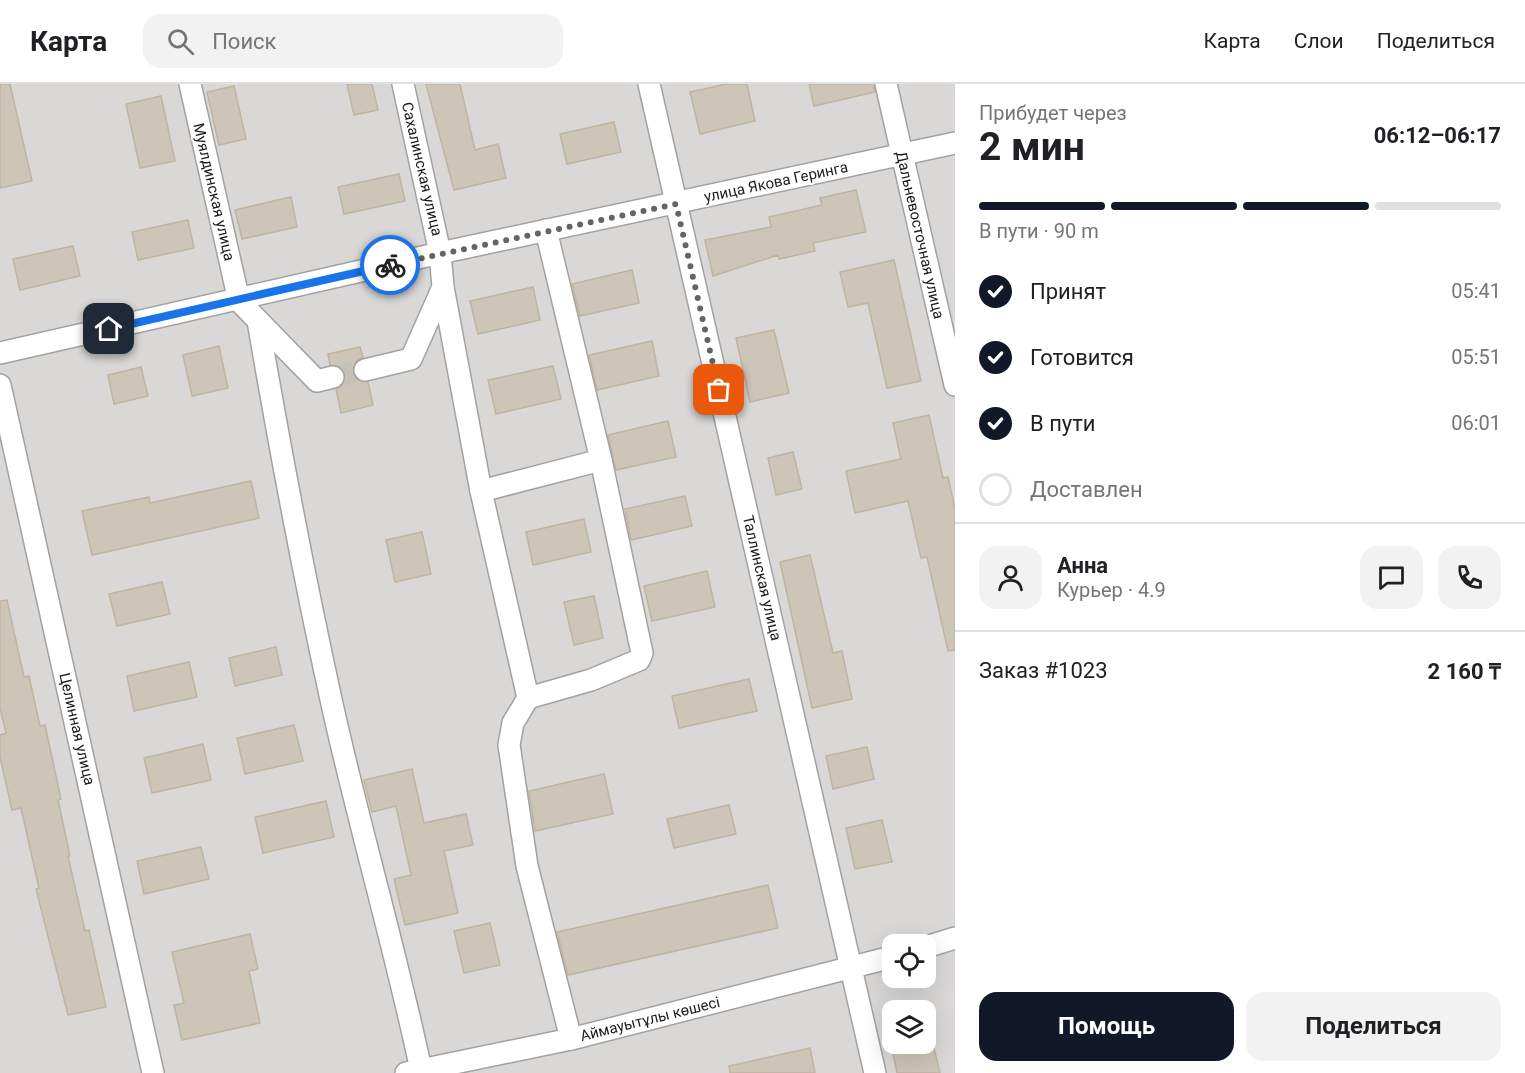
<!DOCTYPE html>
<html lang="ru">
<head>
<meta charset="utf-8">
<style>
  body { margin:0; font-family:Roboto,sans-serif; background:#f2f2f2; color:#202124; height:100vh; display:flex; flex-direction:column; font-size:22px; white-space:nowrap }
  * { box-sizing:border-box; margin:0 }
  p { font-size:20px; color:#757577 }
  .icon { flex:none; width:33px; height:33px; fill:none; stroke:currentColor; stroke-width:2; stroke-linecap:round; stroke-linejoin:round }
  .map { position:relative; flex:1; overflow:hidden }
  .panel { display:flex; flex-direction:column; background:#fff; width:570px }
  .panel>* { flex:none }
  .controls { position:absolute; left:882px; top:850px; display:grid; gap:12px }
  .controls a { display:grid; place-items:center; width:54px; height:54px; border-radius:12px; background:#fff; box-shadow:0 6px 24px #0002; font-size:30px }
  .pin { position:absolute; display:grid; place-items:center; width:51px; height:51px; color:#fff; margin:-26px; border-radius:12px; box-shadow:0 3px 9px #0006 }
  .courier { position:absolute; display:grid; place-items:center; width:60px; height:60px; margin:-30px; border:4px solid #1a73e8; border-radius:50%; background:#fff; color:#222; box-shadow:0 2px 8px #0007 }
  .summary em { font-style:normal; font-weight:700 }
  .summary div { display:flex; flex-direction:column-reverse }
  .summary { display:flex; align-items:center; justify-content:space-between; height:102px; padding:0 24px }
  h1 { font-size:39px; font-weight:700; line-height:45px }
  .bar { display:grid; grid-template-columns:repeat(4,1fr); gap:9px 6px; align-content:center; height:72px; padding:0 24px }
  .bar i { height:8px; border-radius:4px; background:#e0e0e0 }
  .bar .selected { background:#111827 }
  .bar p { grid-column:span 4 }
  .line { display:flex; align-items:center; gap:15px; padding:0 24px; border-top:2px solid #e0e0e0 }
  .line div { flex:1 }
  .round { display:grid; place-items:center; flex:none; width:63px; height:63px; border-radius:18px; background:#f2f2f2 }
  ol { padding:0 24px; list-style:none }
  li { display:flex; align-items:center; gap:18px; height:66px }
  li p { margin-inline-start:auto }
  li .icon { padding:6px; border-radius:50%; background:#111827; color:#fff; stroke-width:4 }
  li:last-child { color:#757577 }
  li i { width:33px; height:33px; border:3px solid #e0e0e0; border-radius:50% }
  .action { display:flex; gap:12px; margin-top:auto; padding:12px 24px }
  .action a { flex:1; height:69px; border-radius:18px; background:#111827; color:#fff; font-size:24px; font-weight:700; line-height:69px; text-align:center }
  .action a+a { background:#f2f2f2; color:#202124 }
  header { display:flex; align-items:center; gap:36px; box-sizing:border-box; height:84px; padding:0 30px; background:#fff; border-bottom:2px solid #e0e0e0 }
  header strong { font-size:28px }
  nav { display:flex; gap:33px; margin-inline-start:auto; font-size:21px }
  .search { width:420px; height:54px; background:#f2f2f2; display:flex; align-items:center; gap:15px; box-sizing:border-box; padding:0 21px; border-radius:18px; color:#757577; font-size:22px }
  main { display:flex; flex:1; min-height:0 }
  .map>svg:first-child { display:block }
  .residential { fill:#d9d8d7; fill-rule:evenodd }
  .building { fill:#cdc5b8; stroke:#c0b3a0; stroke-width:1.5 }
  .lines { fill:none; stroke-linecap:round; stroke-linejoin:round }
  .minor-tunnel { stroke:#c3c1b8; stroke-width:21; stroke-dasharray:21 10; stroke-linecap:butt }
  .minor-casing { stroke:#a2a2a2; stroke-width:24 }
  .minor { stroke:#fff; stroke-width:21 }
  .done { stroke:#646460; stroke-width:6; stroke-dasharray:0 10.8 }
  .route { stroke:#1a73e8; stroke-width:8 }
  .labels { text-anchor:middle; stroke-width:4.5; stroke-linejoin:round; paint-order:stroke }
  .street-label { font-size:15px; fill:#1b1b1b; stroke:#fff }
</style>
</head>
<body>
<header>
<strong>Карта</strong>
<div class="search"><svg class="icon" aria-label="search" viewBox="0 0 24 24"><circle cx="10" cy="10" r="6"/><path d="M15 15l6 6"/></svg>Поиск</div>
<nav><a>Карта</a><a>Слои</a><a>Поделиться</a></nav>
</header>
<main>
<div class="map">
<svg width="955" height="989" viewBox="0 0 955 989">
  <rect width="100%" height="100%" fill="#edebdf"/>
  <path class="residential" d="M0 0H955V989H0ZM892 861H926V894H892ZM892 927H926V960H892Z"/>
  <g class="building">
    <polygon points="0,0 10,0 32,97 0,104"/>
    <polygon points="347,0 372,0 378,26 354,31"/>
    <polygon points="426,0 460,0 475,66 498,60 506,94 454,106"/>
    <polygon points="726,0 747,0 755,37 700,50 690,8"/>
    <polygon points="809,0 874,0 875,8 814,22"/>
    <polygon points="234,2 246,55 219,61 207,8"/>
    <polygon points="161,12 175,77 140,84 126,20"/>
    <polygon points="614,38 621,68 567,80 560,50"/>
    <polygon points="399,90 405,117 344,130 338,103"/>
    <polygon points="856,106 866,148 813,159 815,167 779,175 778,171 713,192 705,156 771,143 769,133 822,121 820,114"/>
    <polygon points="291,113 297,143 242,155 235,126"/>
    <polygon points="188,136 194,164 138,176 132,148"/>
    <polygon points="73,162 80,192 20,206 13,175"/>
    <polygon points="894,176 921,297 887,304 868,219 848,223 840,188"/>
    <polygon points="632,186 639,219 580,232 572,200"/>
    <polygon points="533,203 540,236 478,250 470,217"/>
    <polygon points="774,246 789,309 750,318 736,254"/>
    <polygon points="652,257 659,292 597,306 589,271"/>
    <polygon points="219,262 228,304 192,312 183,271"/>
    <polygon points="360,263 363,273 356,277 353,288 356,295 368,298 373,321 341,329 336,305 342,302 345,290 342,284 330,281 328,270"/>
    <polygon points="553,282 561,315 496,330 488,296"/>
    <polygon points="141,283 148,312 114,320 108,291"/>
    <polygon points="929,331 943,394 948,393 955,425 955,566 948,567 927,473 921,474 908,417 855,429 846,387 901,375 893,339"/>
    <polygon points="668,337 676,373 616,386 608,351"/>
    <polygon points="793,368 802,405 776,411 768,374"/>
    <polygon points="251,397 259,434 92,471 82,427 149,413 150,419"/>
    <polygon points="685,412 692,442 631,456 625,425"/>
    <polygon points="584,435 591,468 533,481 526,448"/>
    <polygon points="422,448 431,490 395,498 386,456"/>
    <polygon points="810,471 833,569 842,567 852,615 812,624 780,478"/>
    <polygon points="707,487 715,523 652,537 644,502"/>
    <polygon points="162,498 170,530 117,542 109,510"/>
    <polygon points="594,512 603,554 574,561 564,518"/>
    <polygon points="7,516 24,593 29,592 40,642 45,641 61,715 58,716 70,772 68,772 85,847 89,846 106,923 68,931 36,805 39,804 21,724 12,726 0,673 0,651 6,649 0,624 0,517"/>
    <polygon points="276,563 282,591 235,602 229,574"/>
    <polygon points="189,578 197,613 134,627 127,592"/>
    <polygon points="749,595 757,627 679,644 672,612"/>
    <polygon points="294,641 303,677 245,690 237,654"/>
    <polygon points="203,660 211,696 152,709 144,674"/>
    <polygon points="867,663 874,695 833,705 826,672"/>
    <polygon points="412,685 424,739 466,730 473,761 444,767 458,829 405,841 394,795 411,791 396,722 372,728 364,696"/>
    <polygon points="604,690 613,730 535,747 529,707"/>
    <polygon points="326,717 334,753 263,769 255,733"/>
    <polygon points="729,721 736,750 674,764 667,735"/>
    <polygon points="882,736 892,778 855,785 846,744"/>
    <polygon points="201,763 209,795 144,810 137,777"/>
    <polygon points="768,801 778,844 568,891 557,848"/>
    <polygon points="490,839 500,881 464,889 454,847"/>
    <polygon points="250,850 258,885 249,887 260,939 182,956 174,921 184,919 172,868"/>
    <polygon points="891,960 933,960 940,989 897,989"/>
    <polygon points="810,964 815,989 730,989 729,982"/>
  </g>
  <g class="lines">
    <polyline class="minor-tunnel" points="333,293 365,286"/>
    <g class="minor-casing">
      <g id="minor">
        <polyline points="190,0 239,217 317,297 333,293"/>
        <polyline points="649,0 875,989"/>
        <polyline points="886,0 955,301"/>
        <polyline points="443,203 481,407 528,614 591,596 639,576 642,569 601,376 546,146"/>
        <path d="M258 237C280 365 304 493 332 620 359 742 395 863 421 986"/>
        <polyline points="0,269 440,169 955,59"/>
        <polyline points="365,286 411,275 443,203 440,169 403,0"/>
        <polyline points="0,301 153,989"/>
        <polyline points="481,407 601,376"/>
        <polyline points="528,614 513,639 509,661 527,782 571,955"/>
        <polyline points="926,863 955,854"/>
        <polyline points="406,989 571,955 892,873"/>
      </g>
    </g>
    <use href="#minor" class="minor"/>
  </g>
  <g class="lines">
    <polyline class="done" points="390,181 676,120 719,306"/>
    <polyline class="route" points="109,245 390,181"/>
  </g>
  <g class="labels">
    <g class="street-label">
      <text transform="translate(422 85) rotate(77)" y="5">Сахалинская улица</text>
      <text transform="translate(776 98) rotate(-12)" y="5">улица Якова Геринга</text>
      <text transform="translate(214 108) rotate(77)" y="5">Муялдинская улица</text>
      <text transform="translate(920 151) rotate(77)" y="5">Дальневосточная улица</text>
      <text transform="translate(762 494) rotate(77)" y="5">Таллинская улица</text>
      <text transform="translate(77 645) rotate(77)" y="5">Целинная улица</text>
      <text transform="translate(650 935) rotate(-14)" y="5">Аймауытұлы көшесі</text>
    </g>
  </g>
</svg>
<div class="controls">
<a><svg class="icon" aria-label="locate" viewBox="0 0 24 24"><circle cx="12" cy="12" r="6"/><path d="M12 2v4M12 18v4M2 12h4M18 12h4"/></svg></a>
<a><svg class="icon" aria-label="layers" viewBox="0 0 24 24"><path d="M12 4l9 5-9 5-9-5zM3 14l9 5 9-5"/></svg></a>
</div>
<div class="pin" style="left:719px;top:306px;background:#ea580c"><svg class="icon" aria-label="bag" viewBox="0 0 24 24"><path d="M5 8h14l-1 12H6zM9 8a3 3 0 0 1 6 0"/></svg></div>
<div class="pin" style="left:109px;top:245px;background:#1f2937"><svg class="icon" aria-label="home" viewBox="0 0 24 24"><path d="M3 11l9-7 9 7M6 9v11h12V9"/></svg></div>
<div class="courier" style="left:390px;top:181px"><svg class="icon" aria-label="bike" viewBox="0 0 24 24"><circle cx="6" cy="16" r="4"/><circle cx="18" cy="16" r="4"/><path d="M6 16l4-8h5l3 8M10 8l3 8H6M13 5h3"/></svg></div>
</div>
<section class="panel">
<div class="summary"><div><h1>2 мин</h1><p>Прибудет через</p></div><em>06:12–06:17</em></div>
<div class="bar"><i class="selected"></i><i class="selected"></i><i class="selected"></i><i></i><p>В пути · 90 m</p></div>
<ol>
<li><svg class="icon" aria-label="check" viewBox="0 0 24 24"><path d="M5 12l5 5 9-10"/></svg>Принят<p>05:41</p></li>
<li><svg class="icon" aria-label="check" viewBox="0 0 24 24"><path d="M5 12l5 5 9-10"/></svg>Готовится<p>05:51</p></li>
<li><svg class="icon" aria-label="check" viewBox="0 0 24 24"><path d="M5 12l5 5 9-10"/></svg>В пути<p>06:01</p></li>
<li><i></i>Доставлен</li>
</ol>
<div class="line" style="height:108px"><a class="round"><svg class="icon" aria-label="person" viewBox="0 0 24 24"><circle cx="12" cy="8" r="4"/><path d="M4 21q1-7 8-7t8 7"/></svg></a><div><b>Анна</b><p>Курьер · 4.9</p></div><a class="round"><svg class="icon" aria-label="chat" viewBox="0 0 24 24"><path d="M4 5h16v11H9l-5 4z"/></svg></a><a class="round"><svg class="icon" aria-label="phone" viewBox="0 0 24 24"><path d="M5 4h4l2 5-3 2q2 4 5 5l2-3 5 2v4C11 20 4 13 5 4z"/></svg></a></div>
<div class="line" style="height:78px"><div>Заказ #1023</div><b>2 160 ₸</b></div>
<div class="action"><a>Помощь</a><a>Поделиться</a></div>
</section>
</main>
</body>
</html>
